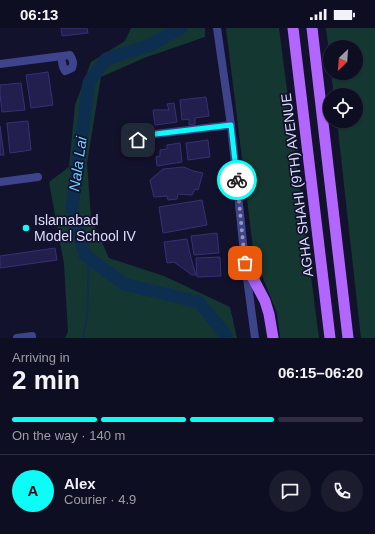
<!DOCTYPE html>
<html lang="en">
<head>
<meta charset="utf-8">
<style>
  body { margin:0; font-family:Arial,sans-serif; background:#1c1c2f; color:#f1f3f6; height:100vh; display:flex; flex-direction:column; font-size:15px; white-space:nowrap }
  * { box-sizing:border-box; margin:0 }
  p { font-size:13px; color:#9b9ca5 }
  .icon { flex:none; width:22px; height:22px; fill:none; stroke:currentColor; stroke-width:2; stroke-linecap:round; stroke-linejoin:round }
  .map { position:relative; height:310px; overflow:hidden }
  .drawer { display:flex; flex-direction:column; background:#0e0e22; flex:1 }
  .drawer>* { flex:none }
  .needle { width:26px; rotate:205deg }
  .fabs { position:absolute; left:323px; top:12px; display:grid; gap:8px }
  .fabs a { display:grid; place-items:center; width:40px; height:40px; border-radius:50%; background:#0e0e22; box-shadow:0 1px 3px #0004,0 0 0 1px #2e2e40; font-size:20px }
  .pin { position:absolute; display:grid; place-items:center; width:34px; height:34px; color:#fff; margin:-17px; border-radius:8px; box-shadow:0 2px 6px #0006 }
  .courier { position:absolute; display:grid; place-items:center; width:40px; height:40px; margin:-20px; border:3px solid #0cfdf7; border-radius:50%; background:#fff; color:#222; box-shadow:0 1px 5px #0007 }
  .summary em { font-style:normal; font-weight:800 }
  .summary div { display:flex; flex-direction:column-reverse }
  .summary { display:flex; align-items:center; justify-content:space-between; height:68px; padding:0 12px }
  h1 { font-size:26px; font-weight:800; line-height:30px }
  .bar { display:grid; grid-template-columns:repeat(4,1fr); gap:6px 4px; align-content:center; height:48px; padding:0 12px }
  .bar i { height:5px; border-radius:3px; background:#2e2e40 }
  .bar .current { background:#0cfdf7 }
  .bar p { grid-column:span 4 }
  .line { display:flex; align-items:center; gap:10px; padding:0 12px; border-top:1px solid #2e2e40 }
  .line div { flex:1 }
  .round { display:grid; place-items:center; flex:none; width:42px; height:42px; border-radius:21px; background:#1c1c2f }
  .status { display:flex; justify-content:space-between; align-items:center; height:28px; padding:0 20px; background:#0e0e22; direction:ltr }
  .status svg { height:11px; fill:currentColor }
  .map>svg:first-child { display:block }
  .green { fill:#153731 }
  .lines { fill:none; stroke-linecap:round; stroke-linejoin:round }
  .stream { stroke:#0e2e50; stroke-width:2 }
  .river { stroke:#0e2e50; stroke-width:13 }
  .building { fill:#221e4e; stroke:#363079 }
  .minor { stroke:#3e448b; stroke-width:8 }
  .tertiary { stroke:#3e448b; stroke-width:8 }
  .primary { stroke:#b266fe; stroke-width:11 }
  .done { stroke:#9797b6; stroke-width:4; stroke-dasharray:0 7.2 }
  .route { stroke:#0cfdf7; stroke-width:5 }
  .poi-dot { fill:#0cfdf7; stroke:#13122d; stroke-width:1.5 }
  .labels { text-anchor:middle; stroke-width:3.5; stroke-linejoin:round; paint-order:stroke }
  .street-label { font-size:14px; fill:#dedeff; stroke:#13122d }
  .poi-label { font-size:14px; fill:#dedeff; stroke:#13122d; text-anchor:start }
  .water-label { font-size:15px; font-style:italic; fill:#6dcdfe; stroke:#13122d }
</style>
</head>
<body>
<div class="status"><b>06:13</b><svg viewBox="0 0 49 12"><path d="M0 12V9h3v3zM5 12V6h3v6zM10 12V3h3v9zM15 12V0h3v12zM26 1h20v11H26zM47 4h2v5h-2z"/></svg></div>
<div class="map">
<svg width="375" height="310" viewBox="0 0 375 310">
  <rect width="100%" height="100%" fill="#13122d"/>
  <g class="green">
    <polygon points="131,0 205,0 205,9 144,30 101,49 87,135 91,190 109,230 164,248 230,279 237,310 65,310 68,304 64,236 49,154 69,139 75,77 91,34 125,13"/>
    <polygon points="226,0 279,0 319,310 280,310 277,285 254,228"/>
    <polygon points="326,0 375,0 375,310 361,310 337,93 356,93 356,67 334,67 331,45 356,45 356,19 330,19 330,33"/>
  </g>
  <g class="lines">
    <polyline class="stream" points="83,310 87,288 89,230"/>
    <polyline class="river" points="181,0 148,18 106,31 89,54 72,180 85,227 124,256 199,274 226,307 226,310"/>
  </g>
  <g class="building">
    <polygon points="61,0 87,0 88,5 62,8"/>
    <polygon points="48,44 53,77 31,80 26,47"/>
    <polygon points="21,55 25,82 2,84 0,66 0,57"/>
    <polygon points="206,69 209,88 195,90 195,96 189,97 189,91 182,92 180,72"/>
    <polygon points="174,75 177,94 155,97 153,82 169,82 167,76"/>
    <polygon points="28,93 31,122 10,125 7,95"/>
    <polygon points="0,98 4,127 0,127"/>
    <polygon points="208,112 210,129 188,132 186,115"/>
    <polygon points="180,115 182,134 157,138 156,129 160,128 160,122 167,121 167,117"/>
    <polygon points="184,139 193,143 203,145 198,162 195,161 192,167 178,166 177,171 168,172 167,168 154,169 150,152 163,141"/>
    <polygon points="202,172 207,197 163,205 159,179"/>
    <polygon points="217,205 219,225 194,227 191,208"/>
    <polygon points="187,211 191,230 196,247 192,247 174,234 167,235 164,214"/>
    <polygon points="55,220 57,232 0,240 0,228"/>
    <polygon points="220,229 221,248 197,249 196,230"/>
  </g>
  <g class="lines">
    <g class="minor">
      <path d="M0 36 70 27C73 32 74 35 72 40L65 43 63 39 61 29"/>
      <polyline points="138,112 147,107 231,97"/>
      <polyline points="0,154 38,149"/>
      <polyline points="17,310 32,308"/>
    </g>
    <polyline class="tertiary" points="217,0 231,97 245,235 255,310"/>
    <g class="primary">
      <polyline points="293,0 330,310"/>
      <polyline points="312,0 348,310"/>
      <polyline points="245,235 265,273 269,286 273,310"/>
    </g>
  </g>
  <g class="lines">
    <polyline class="done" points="237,152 245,235"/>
    <polyline class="route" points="138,112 147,107 231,97 237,152"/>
  </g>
  <circle class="poi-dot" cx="26" cy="200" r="4"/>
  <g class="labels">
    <g class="street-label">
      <text transform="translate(297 157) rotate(-97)" y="5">AGHA SHAHI (9TH) AVENUE</text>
    </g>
    <g class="poi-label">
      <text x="34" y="197">Islamabad<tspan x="34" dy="16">Model School IV</tspan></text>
    </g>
    <g class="water-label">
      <text transform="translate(78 136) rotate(-82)" y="5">Nala Lai</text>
    </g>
  </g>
</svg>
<div class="fabs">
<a><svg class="needle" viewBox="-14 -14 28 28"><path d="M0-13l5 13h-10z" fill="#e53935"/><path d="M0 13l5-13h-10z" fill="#9b9ca5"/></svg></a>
<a><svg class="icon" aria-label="locate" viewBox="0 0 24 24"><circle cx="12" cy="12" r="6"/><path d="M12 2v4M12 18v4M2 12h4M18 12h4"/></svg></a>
</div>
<div class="pin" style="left:245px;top:235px;background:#ea580c"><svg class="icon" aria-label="bag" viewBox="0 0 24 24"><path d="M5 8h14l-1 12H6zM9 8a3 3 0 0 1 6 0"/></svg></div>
<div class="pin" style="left:138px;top:112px;background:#1f2937"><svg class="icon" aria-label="home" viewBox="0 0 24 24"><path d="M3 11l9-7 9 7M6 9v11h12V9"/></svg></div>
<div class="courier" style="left:237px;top:152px"><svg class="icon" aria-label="bike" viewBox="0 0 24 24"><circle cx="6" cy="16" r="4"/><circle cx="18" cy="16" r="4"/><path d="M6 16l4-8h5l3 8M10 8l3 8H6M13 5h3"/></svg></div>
</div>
<section class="drawer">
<div class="summary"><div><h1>2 min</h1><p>Arriving in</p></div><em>06:15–06:20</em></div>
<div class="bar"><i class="current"></i><i class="current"></i><i class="current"></i><i></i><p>On the way · 140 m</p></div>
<div class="line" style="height:72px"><b class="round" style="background:#0cfdf7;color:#111">A</b><div><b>Alex</b><p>Courier · 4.9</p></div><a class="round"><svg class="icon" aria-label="chat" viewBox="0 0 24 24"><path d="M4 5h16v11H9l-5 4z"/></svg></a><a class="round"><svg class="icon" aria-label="phone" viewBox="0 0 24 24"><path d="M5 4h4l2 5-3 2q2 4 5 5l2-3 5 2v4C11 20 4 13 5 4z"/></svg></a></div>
</section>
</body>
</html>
